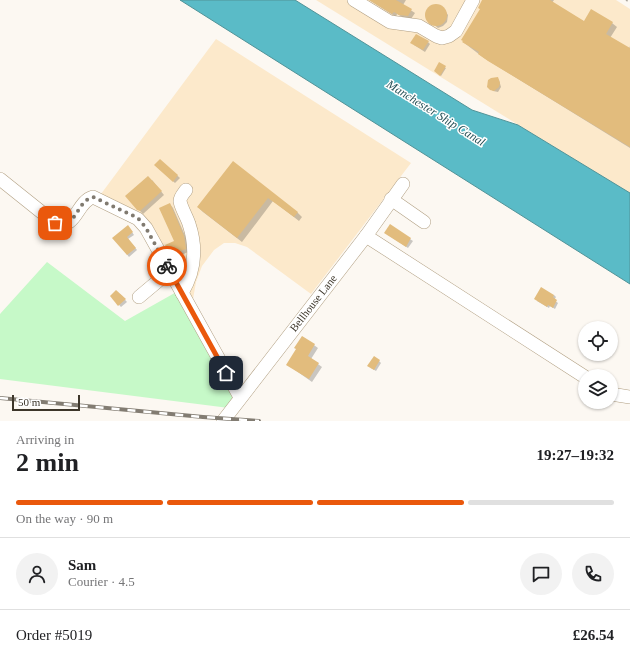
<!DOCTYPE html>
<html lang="en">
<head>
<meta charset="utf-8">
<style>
  body { margin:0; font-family:Georgia,serif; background:#f2f2f2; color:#202124; height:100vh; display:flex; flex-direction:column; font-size:15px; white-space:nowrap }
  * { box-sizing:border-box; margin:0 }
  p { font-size:13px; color:#757577 }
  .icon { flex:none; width:22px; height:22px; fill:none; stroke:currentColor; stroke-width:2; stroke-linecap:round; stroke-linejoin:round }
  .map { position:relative; height:421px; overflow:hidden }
  .sheet { display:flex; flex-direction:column; background:#fff; flex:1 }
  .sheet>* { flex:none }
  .fabs { position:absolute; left:578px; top:321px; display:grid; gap:8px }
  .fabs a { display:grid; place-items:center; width:40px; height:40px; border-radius:50%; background:#fff; box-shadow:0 1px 3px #0004; font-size:20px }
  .scale { position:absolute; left:12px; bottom:10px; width:68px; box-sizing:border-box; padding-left:4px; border:2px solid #3d362a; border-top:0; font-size:11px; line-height:14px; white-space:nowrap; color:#3d362a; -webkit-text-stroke:3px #fff; paint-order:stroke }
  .pin { position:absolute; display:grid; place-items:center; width:34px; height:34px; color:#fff; margin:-17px; border-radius:8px; box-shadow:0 2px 6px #0006 }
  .courier { position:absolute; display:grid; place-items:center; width:40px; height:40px; margin:-20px; border:3px solid #ea580c; border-radius:50%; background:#fff; color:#222; box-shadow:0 1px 5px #0007 }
  .summary em { font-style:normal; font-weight:700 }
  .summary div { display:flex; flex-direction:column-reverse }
  .summary { display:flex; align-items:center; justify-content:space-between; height:68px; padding:0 16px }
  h1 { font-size:26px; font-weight:700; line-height:30px }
  .bar { display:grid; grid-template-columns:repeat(4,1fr); gap:6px 4px; align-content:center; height:48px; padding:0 16px }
  .bar i { height:5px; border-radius:3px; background:#e0e0e0 }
  .bar .current { background:#ea580c }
  .bar p { grid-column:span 4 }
  .line { display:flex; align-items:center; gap:10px; padding:0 16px; border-top:1px solid #e0e0e0 }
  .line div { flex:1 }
  .round { display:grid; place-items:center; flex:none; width:42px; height:42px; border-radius:21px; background:#f2f2f2 }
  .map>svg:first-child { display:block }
  .built { fill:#fce9cb }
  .green { fill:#c6f9c8 }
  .water { fill:#5abbc7; stroke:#519398 }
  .shadow { fill:#0003 }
  .building { fill:#e2bc7d }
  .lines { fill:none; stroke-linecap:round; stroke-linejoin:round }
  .minor-casing { stroke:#b19f82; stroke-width:14 }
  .path { stroke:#aaa59c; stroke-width:1.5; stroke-dasharray:2 3; stroke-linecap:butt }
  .minor { stroke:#fff; stroke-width:13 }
  .rail-casing { stroke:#827c72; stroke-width:4 }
  .rail { stroke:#fff; stroke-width:2.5; stroke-dasharray:8; stroke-linecap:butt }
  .done { stroke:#807a70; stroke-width:4; stroke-dasharray:0 7.2 }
  .route { stroke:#ea580c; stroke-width:5 }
  .labels { text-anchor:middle; stroke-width:3; stroke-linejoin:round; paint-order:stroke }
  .street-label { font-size:11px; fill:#3d362a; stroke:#fff }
  .water-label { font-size:12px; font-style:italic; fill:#255056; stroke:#fff }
</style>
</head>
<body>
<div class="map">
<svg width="630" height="421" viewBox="0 0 630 421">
  <rect width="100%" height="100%" fill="#fcf8f2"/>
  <g class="built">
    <polygon points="316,0 616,0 630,9 630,194"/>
    <polygon points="216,39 411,163 311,294 247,247 235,243 224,243 214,250 202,266 196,282 192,305 148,228 98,198"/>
  </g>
  <polygon class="green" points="47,262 125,321 180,290 238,397 229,408 0,379 0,314"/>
  <polygon class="water" points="180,0 295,0 472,110 518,125 630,193 630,284"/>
  <g class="shadow">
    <polygon points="369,0 406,0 403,5 415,13 411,19 404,18 397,14 396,17"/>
    <polygon points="484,0 554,0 552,3 585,22 612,23 617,27 610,38 629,49 630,46 630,148 484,58 463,42 481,10 479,8"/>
    <polygon points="431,6 438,6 446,12 448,15 447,22 443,26 438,28 427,19 426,12"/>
    <polygon points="428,42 430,44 425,52 414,45"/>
    <polygon points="439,64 446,68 441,76 435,71"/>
    <polygon points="497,78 499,80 501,87 498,92 493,91 491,89"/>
    <polygon points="160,160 180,178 175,183 155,165"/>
    <polygon points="233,163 297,212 302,217 299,221 273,201 242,242 203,212 198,207"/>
    <polygon points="152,180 164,195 143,214 138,209"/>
    <polygon points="170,204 173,208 187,240 188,252 175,258 166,246 175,242"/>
    <polygon points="390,226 413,241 408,248 388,235"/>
    <polygon points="130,229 134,235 128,239 137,250 129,257 114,238"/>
    <polygon points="120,294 127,302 121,307 111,296"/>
    <polygon points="554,295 556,297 554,300 558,303 555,309 550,306 549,308 537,301"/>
    <polygon points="303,337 318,348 311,359 322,367 312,382 288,365 297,350"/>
    <polygon points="379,361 381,363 376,371 371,368"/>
  </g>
  <g class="building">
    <polygon points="369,0 396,0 412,9 408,16 399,15 394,12 392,14"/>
    <polygon points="482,0 550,0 584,21 591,9 613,22 606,34 630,48 630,147 488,61 478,54 479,52 462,42 463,41 461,40 480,9 478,8"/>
    <circle cx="436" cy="15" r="11"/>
    <polygon points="416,34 429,41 423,50 410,43"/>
    <polygon points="439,62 446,66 440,76 434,71"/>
    <polygon points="498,77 500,83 499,87 494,91 490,90 487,87 488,80 491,78"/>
    <polygon points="160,159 178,175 173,182 154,165"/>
    <polygon points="233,161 298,212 294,217 268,198 237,238 197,207"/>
    <polygon points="148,176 162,191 140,211 137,210 125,196"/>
    <polygon points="170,203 184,236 186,249 170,255 165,245 174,241 159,208"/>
    <polygon points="390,224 411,238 406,247 384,233"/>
    <polygon points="128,225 133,232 127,237 136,248 127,255 112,238"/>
    <polygon points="541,287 554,295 553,297 557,300 553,308 548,305 547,307 534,299"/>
    <polygon points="116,290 126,299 118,306 110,296"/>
    <polygon points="302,336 315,344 308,356 319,363 309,379 286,365 296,349 294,348"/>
    <polygon points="374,356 380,360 374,370 367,366"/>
  </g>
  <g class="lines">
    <g class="minor-casing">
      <g id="minor">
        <polyline points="354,0 390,22 419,26 436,36 442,38 449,36 456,31 473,0"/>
        <path d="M0 179 55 223C77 230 76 202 93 197L138 219 146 228 240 397"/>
        <polyline points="391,199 424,222"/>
        <polyline points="366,236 585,377"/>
        <path d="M182 293C195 271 197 248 189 224 187 217 181 208 180 201 180 197 183 194 186 190"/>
        <polyline points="139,297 170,271"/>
        <polyline points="611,394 630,397"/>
        <polyline points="223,421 366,236 403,184"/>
      </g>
    </g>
    <polyline class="path" points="626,0 630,3"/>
    <use href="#minor" class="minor"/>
    <g class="rail-casing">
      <polyline id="rail" points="0,398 203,417 259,421"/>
    </g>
    <use href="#rail" class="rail"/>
  </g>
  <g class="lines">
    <path class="done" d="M55 223C77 230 76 201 93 197L138 218 146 228 167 266"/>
    <polyline class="route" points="167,266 226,373"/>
  </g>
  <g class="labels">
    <g class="street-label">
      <text transform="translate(313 303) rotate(-52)" y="4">Bellhouse Lane</text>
    </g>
    <g class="water-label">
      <text transform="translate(436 113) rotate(32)" y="4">Manchester Ship Canal</text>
    </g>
  </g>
</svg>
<div class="fabs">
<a><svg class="icon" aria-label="locate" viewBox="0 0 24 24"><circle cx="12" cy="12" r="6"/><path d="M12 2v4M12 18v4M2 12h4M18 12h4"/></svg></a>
<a><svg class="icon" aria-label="layers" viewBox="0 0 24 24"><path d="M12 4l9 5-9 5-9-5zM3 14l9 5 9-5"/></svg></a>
</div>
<div class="scale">50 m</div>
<div class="pin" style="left:55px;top:223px;background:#ea580c"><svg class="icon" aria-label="bag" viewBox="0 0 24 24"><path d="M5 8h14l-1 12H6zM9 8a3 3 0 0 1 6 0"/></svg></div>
<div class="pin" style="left:226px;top:373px;background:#1f2937"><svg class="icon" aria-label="home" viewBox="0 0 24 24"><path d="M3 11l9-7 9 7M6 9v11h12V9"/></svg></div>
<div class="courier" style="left:167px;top:266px"><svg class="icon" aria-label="bike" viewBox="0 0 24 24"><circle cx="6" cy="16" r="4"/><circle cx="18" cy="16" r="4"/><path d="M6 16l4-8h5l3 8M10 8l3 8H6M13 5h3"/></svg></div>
</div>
<section class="sheet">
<div class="summary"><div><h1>2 min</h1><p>Arriving in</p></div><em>19:27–19:32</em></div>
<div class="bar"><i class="current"></i><i class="current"></i><i class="current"></i><i></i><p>On the way · 90 m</p></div>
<div class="line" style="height:72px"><a class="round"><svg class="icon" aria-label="person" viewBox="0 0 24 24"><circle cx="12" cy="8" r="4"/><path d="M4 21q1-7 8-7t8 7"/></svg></a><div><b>Sam</b><p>Courier · 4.5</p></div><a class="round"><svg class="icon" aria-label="chat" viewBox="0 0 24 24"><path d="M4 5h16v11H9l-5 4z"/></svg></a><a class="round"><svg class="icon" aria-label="phone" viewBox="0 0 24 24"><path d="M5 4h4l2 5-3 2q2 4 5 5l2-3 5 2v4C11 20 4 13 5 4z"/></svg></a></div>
<div class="line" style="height:52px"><div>Order #5019</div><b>£26.54</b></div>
</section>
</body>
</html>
